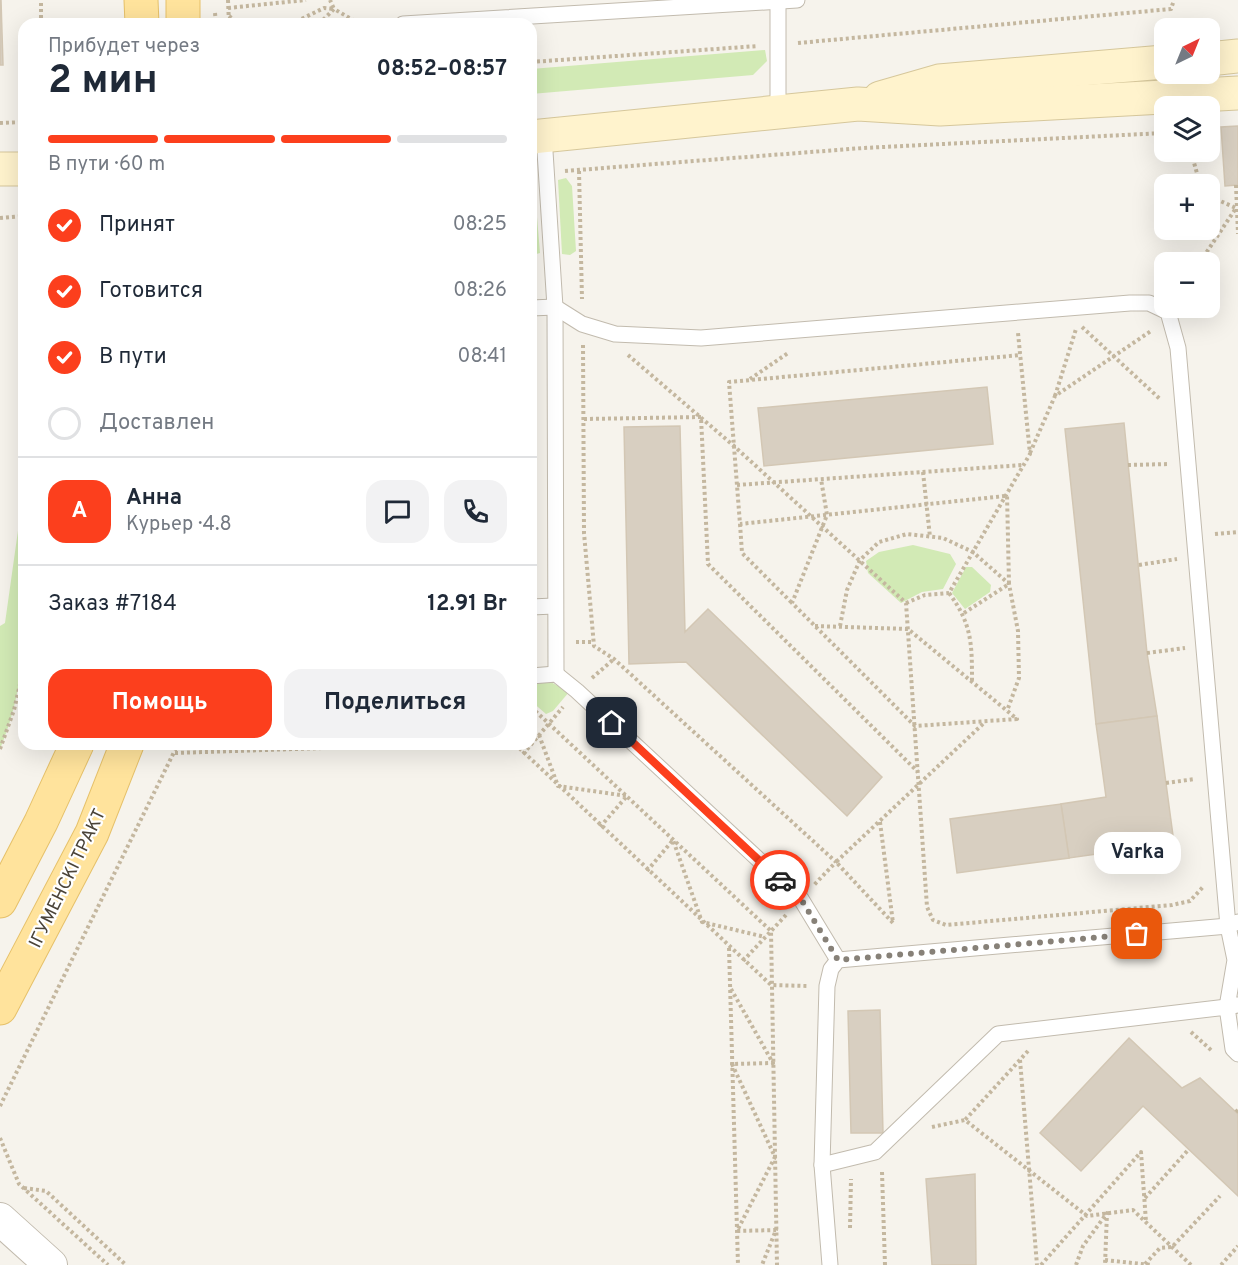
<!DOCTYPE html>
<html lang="ru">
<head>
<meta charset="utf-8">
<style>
  body { margin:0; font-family:Overpass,sans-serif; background:#f2f2f3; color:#1f2937; height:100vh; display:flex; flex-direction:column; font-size:22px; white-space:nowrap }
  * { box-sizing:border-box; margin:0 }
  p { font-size:20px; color:#747a83 }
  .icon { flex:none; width:33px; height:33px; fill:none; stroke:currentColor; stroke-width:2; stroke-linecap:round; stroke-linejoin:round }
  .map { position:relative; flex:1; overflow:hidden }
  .side { position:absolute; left:18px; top:18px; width:519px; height:732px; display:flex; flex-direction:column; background:#fff; border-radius:18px; box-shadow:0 6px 24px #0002 }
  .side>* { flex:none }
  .needle { width:39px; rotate:43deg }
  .tools { position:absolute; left:1154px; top:18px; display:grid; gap:12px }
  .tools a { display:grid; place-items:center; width:66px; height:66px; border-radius:12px; background:#fff; box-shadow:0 6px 24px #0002; font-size:30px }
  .pin { position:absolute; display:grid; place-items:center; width:51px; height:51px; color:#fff; margin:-26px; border-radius:12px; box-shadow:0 3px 9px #0006 }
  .courier { position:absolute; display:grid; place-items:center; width:60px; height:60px; margin:-30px; border:4px solid #fc3f1d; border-radius:50%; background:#fff; color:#222; box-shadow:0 2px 8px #0007 }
  .bubble { position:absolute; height:42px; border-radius:18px; background:#fff; box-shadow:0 6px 24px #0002; font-size:20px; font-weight:700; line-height:42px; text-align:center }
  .summary em { font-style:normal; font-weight:700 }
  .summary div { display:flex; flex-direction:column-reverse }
  .summary { display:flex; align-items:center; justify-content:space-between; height:102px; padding:0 30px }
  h1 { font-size:39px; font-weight:700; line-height:45px }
  .bar { display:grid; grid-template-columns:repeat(4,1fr); gap:9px 6px; align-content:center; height:72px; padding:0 30px }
  .bar i { height:8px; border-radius:4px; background:#e0e1e3 }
  .bar .selected { background:#fc3f1d }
  .bar p { grid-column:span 4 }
  .line { display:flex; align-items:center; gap:15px; padding:0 30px; border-top:2px solid #e0e1e3 }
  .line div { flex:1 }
  .round { display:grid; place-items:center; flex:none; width:63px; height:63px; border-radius:18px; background:#f2f2f3 }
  ol { padding:0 30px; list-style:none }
  li { display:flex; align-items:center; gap:18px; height:66px }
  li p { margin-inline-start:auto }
  li .icon { padding:6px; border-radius:50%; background:#fc3f1d; color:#fff; stroke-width:4 }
  li:last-child { color:#747a83 }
  li i { width:33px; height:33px; border:3px solid #e0e1e3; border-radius:50% }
  .cta { display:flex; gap:12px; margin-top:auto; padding:12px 30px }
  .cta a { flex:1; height:69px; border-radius:18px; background:#fc3f1d; color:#fff; font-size:24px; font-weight:700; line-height:69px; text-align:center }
  .cta a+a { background:#f2f2f3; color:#1f2937 }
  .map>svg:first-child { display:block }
  .green { fill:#d2eab5 }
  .building { fill:#d8cfc1; stroke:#d3c7b4; stroke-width:1.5 }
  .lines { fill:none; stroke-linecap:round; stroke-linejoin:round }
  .lane-casing { stroke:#c2bbae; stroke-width:17 }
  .street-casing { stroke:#c2bbae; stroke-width:34 }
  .secondary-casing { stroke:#d6c79b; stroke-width:35 }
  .primary-casing { stroke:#e6c16a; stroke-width:35 }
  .path { stroke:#c4b79f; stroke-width:4; stroke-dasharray:3 3; stroke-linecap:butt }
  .lane { stroke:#fff; stroke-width:15 }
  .street { stroke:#fff; stroke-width:32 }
  .secondary { stroke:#fff3cd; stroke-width:33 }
  .primary { stroke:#ffe39c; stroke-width:33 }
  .done { stroke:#878178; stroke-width:6; stroke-dasharray:0 10.8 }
  .route { stroke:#fc3f1d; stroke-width:8 }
  .labels { text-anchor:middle; stroke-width:4.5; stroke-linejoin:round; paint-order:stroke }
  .street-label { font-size:18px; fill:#4b4439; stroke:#fff }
</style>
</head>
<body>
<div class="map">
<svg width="1238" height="1265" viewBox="0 0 1238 1265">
  <rect width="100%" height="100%" fill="#f6f3ec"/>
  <g class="green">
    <polygon points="765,50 767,61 753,75 531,94 531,69"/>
    <polygon points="566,178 572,186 576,251 570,255 562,254 558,180"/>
    <polygon points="534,181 540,253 533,255 531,253 531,182"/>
    <path d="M24 488C24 575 35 667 0 749V626L5 623Z"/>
    <polygon points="913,545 950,554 956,564 943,589 922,592 901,603 868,573 866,561 879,552"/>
    <polygon points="966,567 972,567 991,585 990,592 965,609 952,593"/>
    <polygon points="531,680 547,680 569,692 553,711 546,714 531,701"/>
  </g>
  <g class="building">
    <polygon points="0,0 1,0 3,65 0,65"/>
    <polygon points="1238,126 1238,185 1225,186 1221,127"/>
    <polygon points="987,387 993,444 764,466 758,408"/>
    <polygon points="1124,423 1147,653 1157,716 1096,724 1065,429"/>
    <polygon points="680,426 685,632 708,609 882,777 847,816 686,662 629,664 624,427"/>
    <polygon points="1157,716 1174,843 1069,858 1061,804 1106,797 1096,724"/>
    <polygon points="1061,804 1069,858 957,873 950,819"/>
    <polygon points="880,1010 883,1133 851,1133 848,1011"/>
    <polygon points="1129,1038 1182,1088 1200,1078 1238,1114 1238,1196 1143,1106 1081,1171 1040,1133"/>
    <polygon points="975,1174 976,1265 932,1265 926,1179"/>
  </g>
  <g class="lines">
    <g class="lane-casing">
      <g id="lane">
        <polyline points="403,24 797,0"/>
        <polyline points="778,113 778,0"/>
        <polyline points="544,136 555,307 556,674"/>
        <polyline points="531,308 555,307 582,324 615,334 701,338 1130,303 1149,303 1168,312 1178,348 1228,926 1235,960 1227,1007 1238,1005"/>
        <polyline points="531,607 554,606"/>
        <polyline points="531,676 556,674 577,691 801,899 838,960"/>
        <polyline points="822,1165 875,1152 998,1034 1227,1007 1233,1049 1238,1054"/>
        <polyline points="830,1265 822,1165 827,986 831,969 838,960 1228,926 1238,922"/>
      </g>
    </g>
    <g class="street-casing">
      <polyline id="street" points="0,1219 51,1265"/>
    </g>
    <g class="secondary-casing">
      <g id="secondary">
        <polyline points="1209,59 1238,56"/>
        <polyline points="880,98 939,81 1164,62"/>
        <polyline points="531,137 858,104 940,109 1238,93"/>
        <polyline points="0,169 24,169"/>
      </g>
    </g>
    <g class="primary-casing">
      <g id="primary">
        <polyline points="141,0 142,24"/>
        <polyline points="183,0 183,24"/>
        <polyline points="0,901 41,822 77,744"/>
        <polyline points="0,1008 92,833 127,744"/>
      </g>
    </g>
    <g class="path">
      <polyline points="228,0 229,24"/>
      <polyline points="228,8 306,0"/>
      <polyline points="215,13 216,24"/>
      <polyline points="229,16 239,24"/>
      <polyline points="41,24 41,0"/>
      <polyline points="291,24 324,8 334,9 330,0"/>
      <polyline points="319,24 334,9 360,24"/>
      <polyline points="798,43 1171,9 1174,0"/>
      <polyline points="531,62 758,46"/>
      <polyline points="0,123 24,122"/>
      <polyline points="1191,152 1200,184"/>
      <polyline points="565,171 863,148 1164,133"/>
      <polyline points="579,171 582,299"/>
      <polyline points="1236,185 1238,234"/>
      <polyline points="0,218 24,216"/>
      <polyline points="1200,262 1236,208 1209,196"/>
      <polyline points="1082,327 1160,399"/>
      <polyline points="583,345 584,533 594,646 614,659 836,862 814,885"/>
      <polyline points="628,355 734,446 906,603 927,907 933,920 946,925 1172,905 1190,901 1203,887"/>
      <polyline points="750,379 788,353"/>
      <polyline points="1055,396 1076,329"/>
      <polyline points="584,419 701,417 708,564 918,772"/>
      <polyline points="1030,453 1055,396 1151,331"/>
      <polyline points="1128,465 1170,464"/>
      <polyline points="923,472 930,537"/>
      <polyline points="737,485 1023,465"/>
      <polyline points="1005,496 740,524 729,382 1021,355"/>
      <polyline points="740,524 742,553 792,603"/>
      <polyline points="1215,534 1238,532"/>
      <polyline points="1139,565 1177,559"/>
      <path d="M949 593C972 624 972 644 972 682"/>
      <polyline points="906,603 925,595 949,593 1030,454 1018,333"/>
      <polyline points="964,613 1009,584 1007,494"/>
      <polyline points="815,626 908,629 1017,719 915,726 792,603 827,515 821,479"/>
      <polyline points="840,626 847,590 860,560 879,542 907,534 943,538 973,552 1009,584 1018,631 1019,678 1007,711"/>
      <polyline points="576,642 594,642"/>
      <polyline points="1147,653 1185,648"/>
      <polyline points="592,678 614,659"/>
      <polyline points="531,707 771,931 777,1265"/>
      <polyline points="539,735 558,786 627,796 600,827"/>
      <polyline points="515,744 771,985 808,986"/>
      <polyline points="0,749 14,710 24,667"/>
      <polyline points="175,753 445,744"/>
      <polyline points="523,754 563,707"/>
      <polyline points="1166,783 1195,779"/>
      <polyline points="880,822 893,923 836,862 985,722"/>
      <polyline points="647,871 673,840 702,922 765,937"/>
      <polyline points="729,948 738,1265"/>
      <polyline points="743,961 786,915"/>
      <polyline points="731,989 773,1063 732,1064 775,1157 737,1231 776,1230 762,1265"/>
      <polyline points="1191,1032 1212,1051"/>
      <polyline points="1028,1051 965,1120 1087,1216 1133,1210 1191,1265"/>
      <polyline points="1020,1060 1037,1265"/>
      <polyline points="0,1106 178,744"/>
      <polyline points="1236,1112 1238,1110"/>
      <polyline points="932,1127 965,1120"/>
      <polyline points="0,1138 19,1184 108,1265"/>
      <polyline points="882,1172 885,1265"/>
      <polyline points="24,1188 46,1191 126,1265"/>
      <polyline points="1145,1198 1189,1149"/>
      <polyline points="850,1228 851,1179"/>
      <polyline points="1105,1260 1151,1265"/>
      <polyline points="1145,1264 1160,1248 1172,1247 1220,1196"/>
      <polyline points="1041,1265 1141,1152 1146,1222"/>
      <polyline points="1076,1265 1083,1246 1107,1213 1105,1265"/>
      <polyline points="1221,1265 1238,1246"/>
    </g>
    <use href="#lane" class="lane"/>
    <use href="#street" class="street"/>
    <use href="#secondary" class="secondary"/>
    <use href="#primary" class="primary"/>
  </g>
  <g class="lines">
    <polyline class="done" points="780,880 801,899 838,960 1137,934"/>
    <polyline class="route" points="612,723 780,880"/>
  </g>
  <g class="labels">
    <g class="street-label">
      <text transform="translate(67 878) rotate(-64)" y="6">ІГУМЕНСКІ ТРАКТ</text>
    </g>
  </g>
</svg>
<div class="tools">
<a><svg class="needle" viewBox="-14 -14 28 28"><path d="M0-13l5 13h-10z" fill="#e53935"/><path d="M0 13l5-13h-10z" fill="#747a83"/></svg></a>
<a><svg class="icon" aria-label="layers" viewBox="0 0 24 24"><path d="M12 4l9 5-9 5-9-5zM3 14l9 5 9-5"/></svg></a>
<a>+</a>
<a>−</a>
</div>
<div class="pin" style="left:1137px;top:934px;background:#ea580c"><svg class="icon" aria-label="bag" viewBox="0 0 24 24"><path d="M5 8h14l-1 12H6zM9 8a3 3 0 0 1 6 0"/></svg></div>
<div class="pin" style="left:612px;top:723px;background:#1f2937"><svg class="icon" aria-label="home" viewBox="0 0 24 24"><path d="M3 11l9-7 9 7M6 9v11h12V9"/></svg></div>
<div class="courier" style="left:780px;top:880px"><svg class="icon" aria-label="car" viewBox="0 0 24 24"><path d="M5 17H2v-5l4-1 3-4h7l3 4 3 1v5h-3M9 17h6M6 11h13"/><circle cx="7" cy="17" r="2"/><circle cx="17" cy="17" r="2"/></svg></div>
<div class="bubble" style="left:1094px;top:832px;width:87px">Varka</div>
<section class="side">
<div class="summary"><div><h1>2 мин</h1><p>Прибудет через</p></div><em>08:52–08:57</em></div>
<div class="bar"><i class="selected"></i><i class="selected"></i><i class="selected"></i><i></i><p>В пути · 60 m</p></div>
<ol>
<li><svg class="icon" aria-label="check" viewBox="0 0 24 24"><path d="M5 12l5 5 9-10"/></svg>Принят<p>08:25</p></li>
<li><svg class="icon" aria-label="check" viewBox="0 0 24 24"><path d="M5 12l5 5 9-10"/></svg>Готовится<p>08:26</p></li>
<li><svg class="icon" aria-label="check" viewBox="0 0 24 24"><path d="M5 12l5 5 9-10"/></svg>В пути<p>08:41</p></li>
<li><i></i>Доставлен</li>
</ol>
<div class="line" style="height:108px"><b class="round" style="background:#fc3f1d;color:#fff">А</b><div><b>Анна</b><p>Курьер · 4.8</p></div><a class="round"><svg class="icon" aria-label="chat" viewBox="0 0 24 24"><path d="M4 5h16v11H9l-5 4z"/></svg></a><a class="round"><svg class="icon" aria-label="phone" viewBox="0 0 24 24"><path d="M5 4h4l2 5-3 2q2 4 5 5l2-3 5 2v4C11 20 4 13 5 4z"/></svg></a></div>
<div class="line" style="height:78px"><div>Заказ #7184</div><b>12.91 Br</b></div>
<div class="cta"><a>Помощь</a><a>Поделиться</a></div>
</section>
</div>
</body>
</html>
